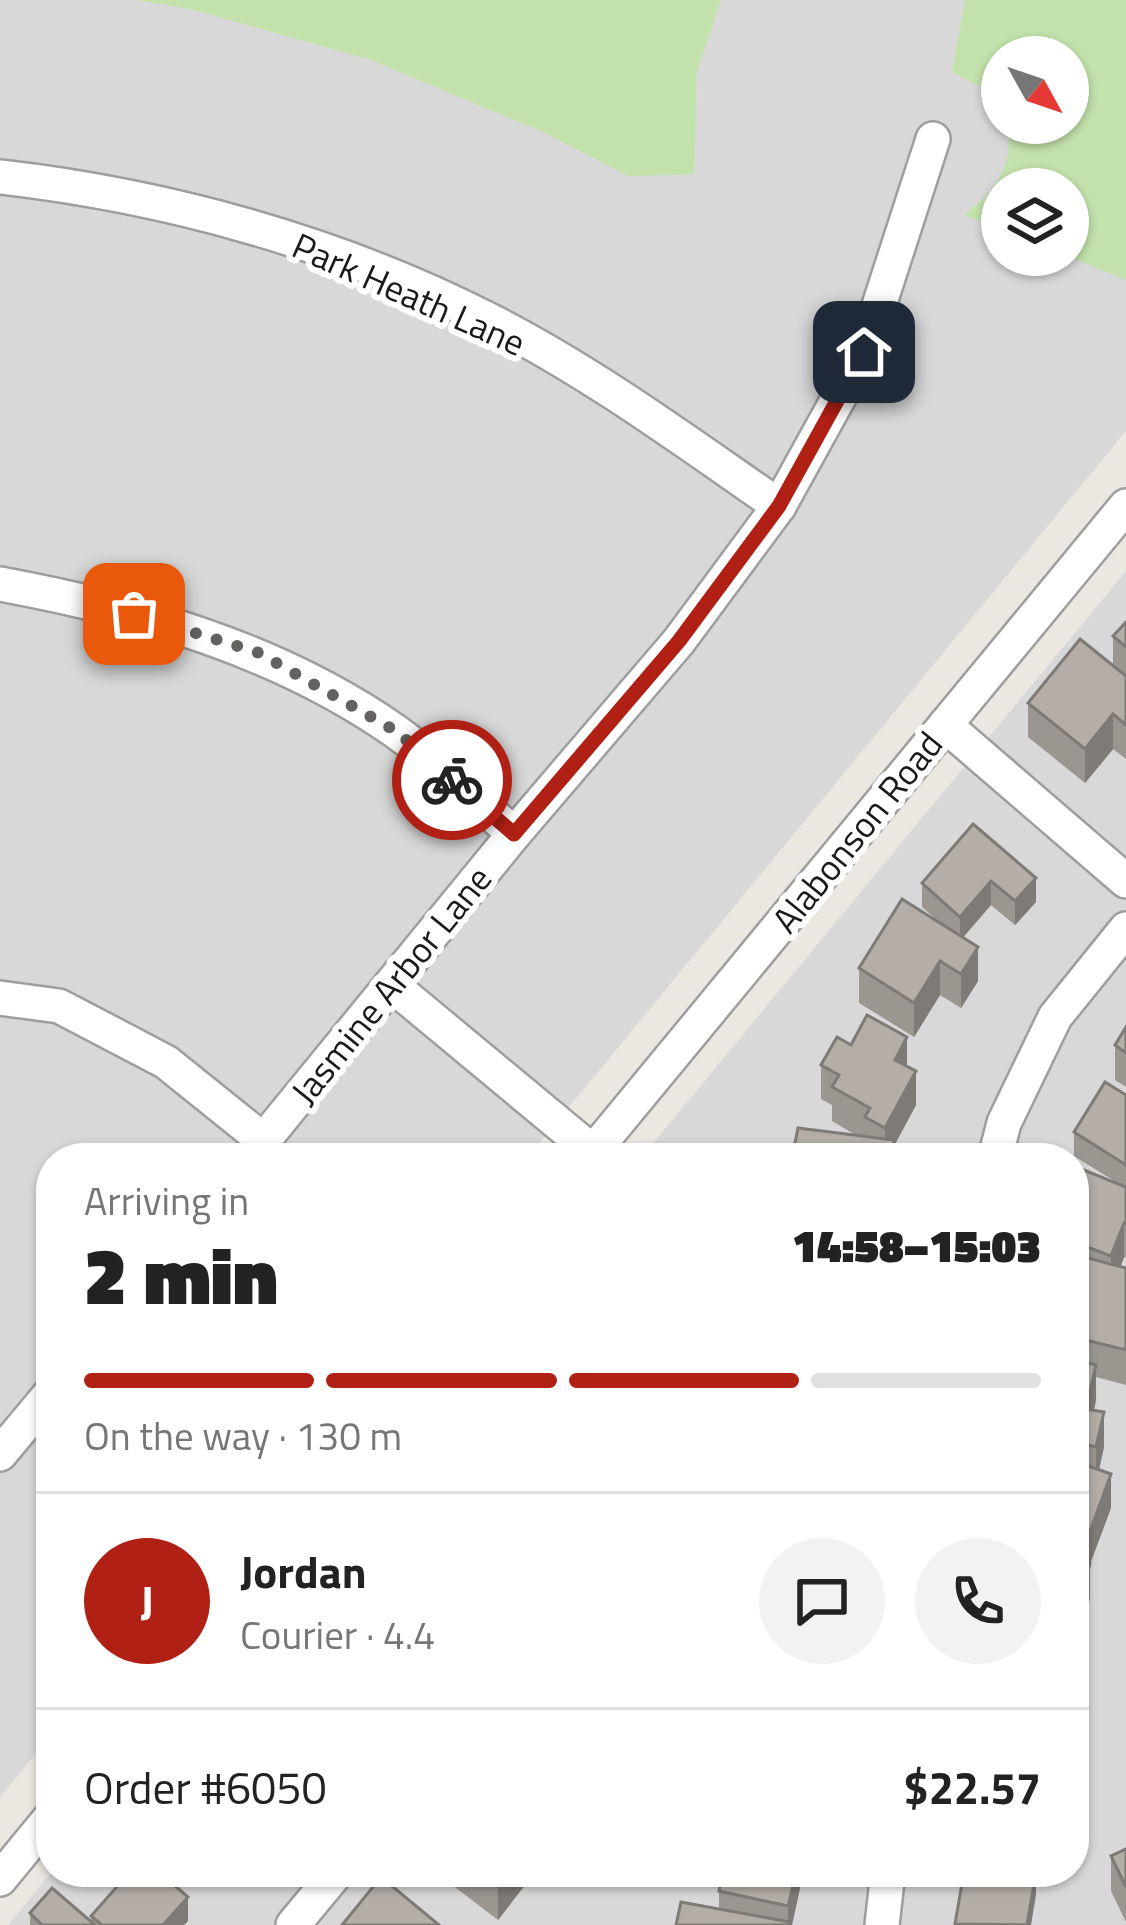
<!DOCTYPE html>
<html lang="en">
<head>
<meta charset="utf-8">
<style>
  body { margin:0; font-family:"Titillium Web",sans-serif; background:#f2f2f2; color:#222; height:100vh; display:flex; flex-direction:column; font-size:45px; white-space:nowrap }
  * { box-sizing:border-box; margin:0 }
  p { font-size:39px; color:#767676 }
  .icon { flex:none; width:66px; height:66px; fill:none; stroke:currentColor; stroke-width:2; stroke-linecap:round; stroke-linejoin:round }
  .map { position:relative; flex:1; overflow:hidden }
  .side { position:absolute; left:36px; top:1143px; width:1053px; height:744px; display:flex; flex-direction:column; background:#fff; border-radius:48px; box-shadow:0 3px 9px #0004 }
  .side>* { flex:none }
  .needle { width:78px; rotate:130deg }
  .fabs { position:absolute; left:981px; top:36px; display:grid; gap:24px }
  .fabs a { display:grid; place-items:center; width:108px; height:108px; border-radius:50%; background:#fff; box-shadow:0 3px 9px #0004; font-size:60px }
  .pin { position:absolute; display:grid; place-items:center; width:102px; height:102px; color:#fff; margin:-51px; border-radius:24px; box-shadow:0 6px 18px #0006 }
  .courier { position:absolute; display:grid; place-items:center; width:120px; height:120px; margin:-60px; border:9px solid #b02015; border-radius:50%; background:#fff; color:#222; box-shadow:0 3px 15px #0007 }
  .headline em { font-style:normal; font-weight:800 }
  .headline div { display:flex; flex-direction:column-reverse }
  .headline { display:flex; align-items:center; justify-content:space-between; height:204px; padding:0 48px }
  h1 { font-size:78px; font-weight:800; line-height:90px }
  .bar { display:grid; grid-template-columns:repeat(4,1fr); gap:18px 12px; align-content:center; height:144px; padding:0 48px }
  .bar i { height:15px; border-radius:9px; background:#e0e0e0 }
  .bar .selected { background:#b02015 }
  .bar p { grid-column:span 4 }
  .line { display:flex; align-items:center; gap:30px; padding:0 48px; border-top:3px solid #e0e0e0 }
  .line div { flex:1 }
  .round { display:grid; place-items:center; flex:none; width:126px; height:126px; border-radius:63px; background:#f2f2f2 }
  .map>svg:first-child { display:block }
  .residential { fill:#d8d8d8 }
  .grass { fill:#c2e1ab }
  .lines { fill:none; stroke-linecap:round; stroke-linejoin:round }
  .minor-casing { stroke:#9e9e9e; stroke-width:38 }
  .minor { stroke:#fff; stroke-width:33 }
  .wall { fill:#9b9690 }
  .shaded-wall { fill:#7e7a75 }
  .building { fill:#b4aea7; stroke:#7e7a75; stroke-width:3 }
  .done { stroke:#636260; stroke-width:12; stroke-dasharray:0 21.6 }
  .route { stroke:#b02015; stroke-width:15 }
  .labels { text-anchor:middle; stroke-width:12; stroke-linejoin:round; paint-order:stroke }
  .street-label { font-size:36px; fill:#1a1a1a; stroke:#fff }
</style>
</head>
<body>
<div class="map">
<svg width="1126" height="1925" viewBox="0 0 1126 1925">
  <rect width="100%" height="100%" fill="#ebe8e1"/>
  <g class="residential">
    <polygon points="0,0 138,0 194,10 371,60 543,132 628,176 694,173 697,72 721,0 965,0 952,72 979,86 1002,111 1002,123 1006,123 1011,140 1005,171 988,197 965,215 1002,230 1002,255 1065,255 1126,279 1126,431 527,1158 51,1158 51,1735 0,1797"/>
    <polygon points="1126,571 1126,1925 8,1925 52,1872 1074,1872 1074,1158 641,1158"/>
  </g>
  <g class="grass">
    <polygon points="138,0 721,0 697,72 694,174 628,176 543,132 371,60 194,10"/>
    <path d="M965 0H1126V280L1065 255H1068V189H1002V230L964 215C995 191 1017 164 1006 123H1068V57H1002V111L979 86 952 72Z"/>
  </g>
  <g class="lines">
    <g class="minor-casing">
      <g id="minor">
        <path d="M0 177C167 196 337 243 487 319 590 371 685 441 779 506"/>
        <path d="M0 584C140 610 277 649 395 731 437 761 475 800 514 834"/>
        <polyline points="945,725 1126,881"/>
        <polyline points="393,986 593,1152"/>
        <polyline points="0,998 59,1006 166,1062 263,1140"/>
        <polyline points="249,1158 514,834 679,641 779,506 864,352 933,139"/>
        <polyline points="588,1158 1126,506"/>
        <polyline points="995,1158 1004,1123 1055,1017 1126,929"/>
        <polyline points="0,1454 51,1393"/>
        <polyline points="0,1879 51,1817"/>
        <polyline points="293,1925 337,1872"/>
        <polyline points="882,1925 888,1872"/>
      </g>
    </g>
    <use href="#minor" class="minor"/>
  </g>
  <g class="wall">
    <polygon points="1126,622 1126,759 1113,749 1085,783 1028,737 1028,703 1113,665 1113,636"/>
    <polygon points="973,824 1036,902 1015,925 991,905 963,937 978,981 961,1008 940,995 914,1037 859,1003 859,968 940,923 922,907 922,883"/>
    <polygon points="1126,1027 1126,1087 1115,1080 1115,1045"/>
    <polygon points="851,1045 907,1066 916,1105 894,1146 894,1158 832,1121 832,1105 821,1099 821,1065"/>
    <polygon points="1126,1095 1126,1258 1124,1257 1121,1266 1126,1268 1126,1385 1096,1377 1096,1400 1094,1410 1104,1447 1099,1470 1111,1508 1090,1564 1090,1598 1075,1655 1082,1691 1074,1747 1074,1298 1079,1278 1074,1276 1074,1166 1119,1184 1074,1156 1074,1132"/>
    <polygon points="1126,1849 1126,1922 1111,1891 1111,1856"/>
    <polygon points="443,1872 535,1872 498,1920 443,1878"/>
    <polygon points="714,1872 800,1872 800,1888 792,1925 676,1925 719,1909 719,1891 721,1880 714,1879"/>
    <polygon points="30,1913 91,1922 91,1916 188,1921 184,1925 30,1925"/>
  </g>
  <g class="shaded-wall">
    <polygon points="1113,714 1113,749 1085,783 1085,749"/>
    <polygon points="1036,878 1036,902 1015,925 1015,901"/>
    <polygon points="991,881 991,905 960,941 960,917"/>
    <polygon points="978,947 978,981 961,1008 961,974"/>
    <polygon points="940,961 940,995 914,1037 914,1003"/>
    <polygon points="907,1037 907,1071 895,1060"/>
    <polygon points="916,1071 916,1105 894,1146 894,1158 885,1158 885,1128"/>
    <polygon points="1124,1223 1124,1257 1111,1291 1111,1256"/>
    <polygon points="1096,1365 1096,1400 1086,1443 1086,1409"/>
    <polygon points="1104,1412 1104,1447 1096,1482 1096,1447"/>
    <polygon points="1111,1474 1111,1508 1090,1564 1090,1598 1074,1661 1074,1626 1084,1582 1084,1548"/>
    <polygon points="1082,1656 1082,1691 1074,1747 1074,1712"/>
    <polygon points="1081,1762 1081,1797 1074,1838 1074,1804"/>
    <polygon points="508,1872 535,1872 498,1920 498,1886"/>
    <polygon points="796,1872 800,1872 800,1888 792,1925 788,1925 788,1906"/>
    <polygon points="1036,1872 1036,1895 1031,1925 1027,1925"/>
    <polygon points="188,1897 188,1921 184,1925 163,1925"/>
  </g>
  <g class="building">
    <polygon points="1126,622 1126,647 1113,636"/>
    <polygon points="1080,639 1126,676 1126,725 1113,714 1085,749 1028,703"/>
    <polygon points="973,824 1036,878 1015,901 991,881 960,917 922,883"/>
    <polygon points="902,899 978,947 961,974 940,961 914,1003 859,968"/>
    <polygon points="867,1015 907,1037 895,1060 916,1071 885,1128 865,1117 870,1108 832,1087 839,1075 821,1065 837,1037 851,1045"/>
    <polygon points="1126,1027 1126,1053 1115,1045"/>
    <polygon points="1105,1082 1126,1095 1126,1165 1074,1132"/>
    <polygon points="798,1128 894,1140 891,1158 792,1158"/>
    <polygon points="1074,1166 1126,1187 1126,1224 1124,1223 1111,1256 1074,1242"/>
    <polygon points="1084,1257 1126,1268 1126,1350 1074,1337 1074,1298"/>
    <polygon points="1074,1360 1096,1365 1086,1409 1104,1412 1096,1447 1074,1442"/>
    <polygon points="1074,1461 1111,1474 1084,1548 1074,1545"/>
    <polygon points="1074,1559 1090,1563 1074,1626"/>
    <polygon points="1074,1655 1082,1656 1074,1712"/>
    <polygon points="1074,1761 1081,1762 1074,1804"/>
    <polygon points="1126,1849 1126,1887 1111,1856"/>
    <polygon points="130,1872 159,1872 188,1897 163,1925 102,1925 91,1916"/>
    <polygon points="480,1872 508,1872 498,1886"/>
    <polygon points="723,1872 796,1872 788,1906 719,1891"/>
    <polygon points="964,1872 1036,1872 1027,1925 955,1924"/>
    <polygon points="381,1877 439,1925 342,1925"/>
    <polygon points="52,1888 95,1925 42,1925 30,1913"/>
    <polygon points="681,1902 790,1922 789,1925 676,1925"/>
  </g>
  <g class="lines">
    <polyline class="done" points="134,614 257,652 396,731 452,780"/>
    <polyline class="route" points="452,780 514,834 679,641 779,506 864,352"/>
  </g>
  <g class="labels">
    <g class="street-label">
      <text transform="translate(409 294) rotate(24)" y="13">Park Heath Lane</text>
      <text transform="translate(857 832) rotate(-51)" y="13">Alabonson Road</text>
      <text transform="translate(391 985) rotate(-51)" y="13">Jasmine Arbor Lane</text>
    </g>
  </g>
</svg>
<div class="fabs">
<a><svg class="needle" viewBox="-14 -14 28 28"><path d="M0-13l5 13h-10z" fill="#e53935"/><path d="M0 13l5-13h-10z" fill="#767676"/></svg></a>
<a><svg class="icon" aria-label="layers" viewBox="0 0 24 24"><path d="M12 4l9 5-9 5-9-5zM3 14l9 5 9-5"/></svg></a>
</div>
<div class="pin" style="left:134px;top:614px;background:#ea580c"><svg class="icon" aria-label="bag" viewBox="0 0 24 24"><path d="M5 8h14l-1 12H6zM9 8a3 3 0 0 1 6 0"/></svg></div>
<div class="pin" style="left:864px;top:352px;background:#1f2937"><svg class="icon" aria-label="home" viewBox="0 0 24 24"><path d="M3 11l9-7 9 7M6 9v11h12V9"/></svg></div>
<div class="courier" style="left:452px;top:780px"><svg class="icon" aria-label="bike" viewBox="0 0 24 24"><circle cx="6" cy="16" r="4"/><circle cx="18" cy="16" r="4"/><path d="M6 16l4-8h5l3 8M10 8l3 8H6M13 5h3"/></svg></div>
<section class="side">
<div class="headline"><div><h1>2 min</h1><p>Arriving in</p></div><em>14:58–15:03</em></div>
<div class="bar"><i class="selected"></i><i class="selected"></i><i class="selected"></i><i></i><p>On the way · 130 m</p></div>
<div class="line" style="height:216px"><b class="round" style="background:#b02015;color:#fff">J</b><div><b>Jordan</b><p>Courier · 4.4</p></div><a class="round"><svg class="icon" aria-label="chat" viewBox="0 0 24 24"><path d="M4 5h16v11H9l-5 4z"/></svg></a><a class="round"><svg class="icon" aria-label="phone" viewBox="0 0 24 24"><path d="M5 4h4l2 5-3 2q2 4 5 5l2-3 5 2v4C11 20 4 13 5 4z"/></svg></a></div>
<div class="line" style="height:156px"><div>Order #6050</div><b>$22.57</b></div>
</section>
</div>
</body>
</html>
